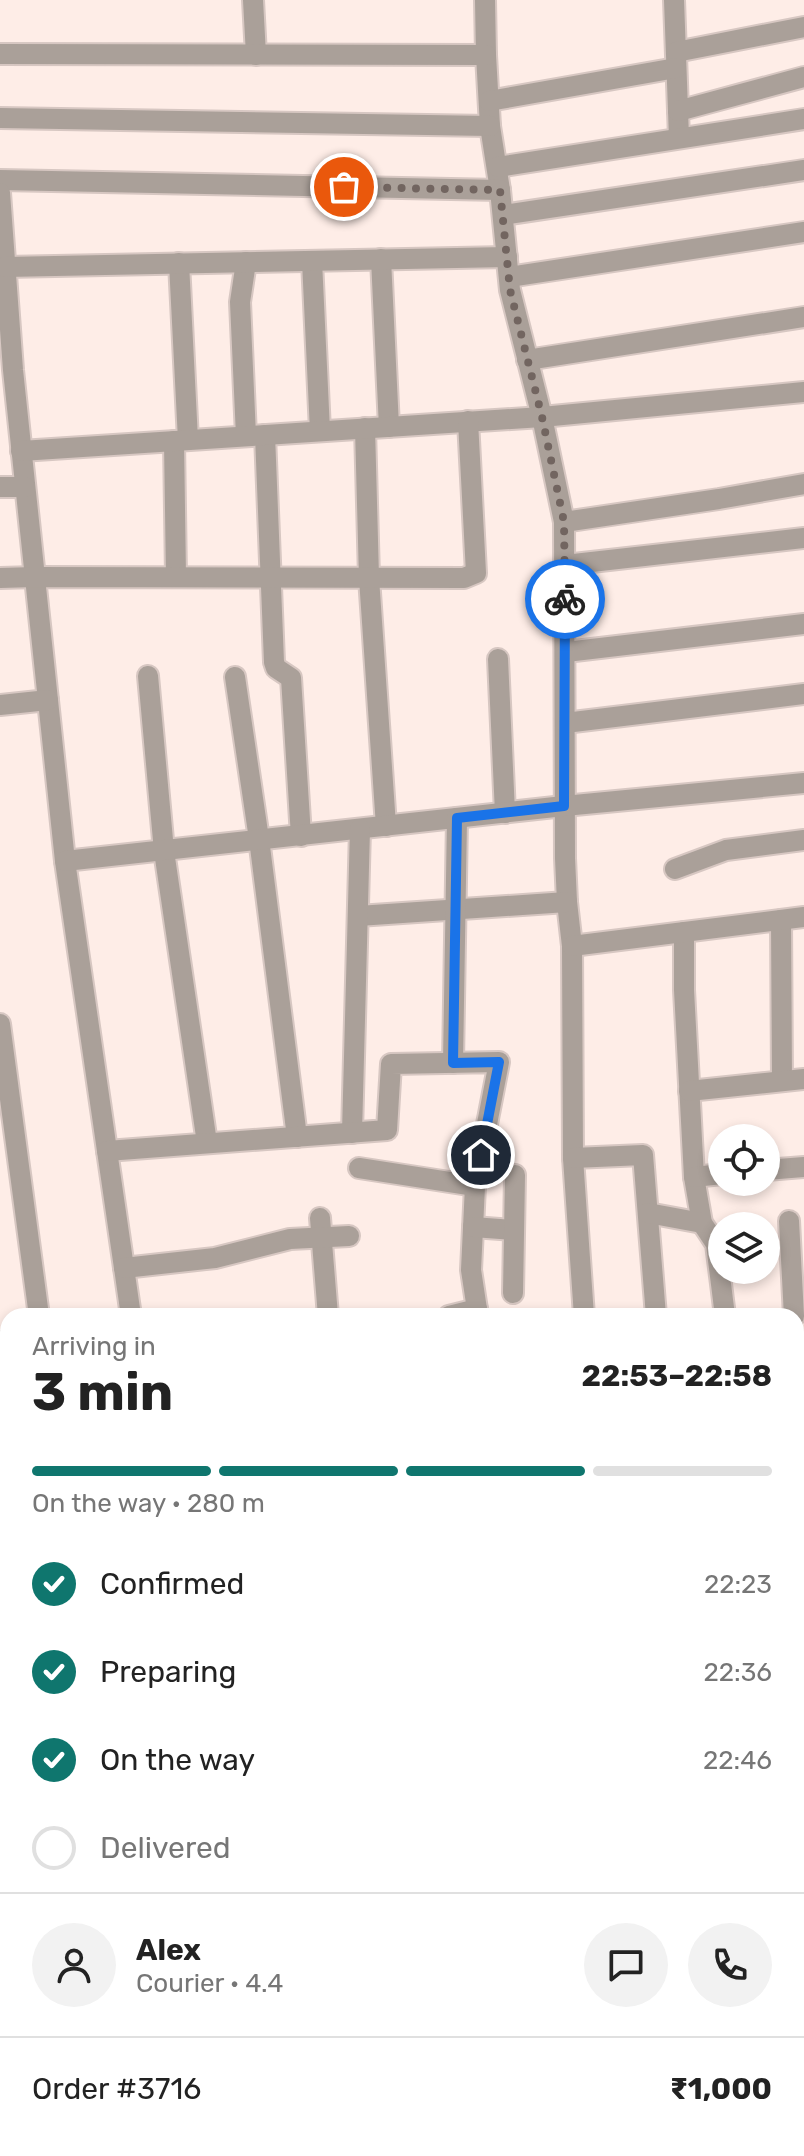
<!DOCTYPE html>
<html lang="en">
<head>
<meta charset="utf-8">
<style>
  body { margin:0; font-family:Rubik,sans-serif; background:#f2f2f2; color:#222; height:100vh; display:flex; flex-direction:column; font-size:30px; white-space:nowrap }
  * { box-sizing:border-box; margin:0 }
  p { font-size:26px; color:#767676 }
  .icon { flex:none; width:44px; height:44px; fill:none; stroke:currentColor; stroke-width:2; stroke-linecap:round; stroke-linejoin:round }
  .map { position:relative; flex:1; overflow:hidden }
  .side { position:absolute; left:0px; top:1308px; width:804px; height:848px; display:flex; flex-direction:column; background:#fff; border-radius:24px 24px 0 0; box-shadow:0 4px 12px #0003 }
  .side>* { flex:none }
  .tools { position:absolute; left:708px; top:1124px; display:grid; gap:16px }
  .tools a { display:grid; place-items:center; width:72px; height:72px; border-radius:50%; background:#fff; box-shadow:0 4px 12px #0003; font-size:40px }
  .pin { position:absolute; display:grid; place-items:center; width:68px; height:68px; color:#fff; margin:-34px; border:4px solid #fff; border-radius:50%; box-shadow:0 2px 8px #0007 }
  .courier { position:absolute; display:grid; place-items:center; width:80px; height:80px; margin:-40px; border:6px solid #1a73e8; border-radius:50%; background:#fff; color:#222; box-shadow:0 2px 10px #0007 }
  .summary em { font-style:normal; font-weight:700 }
  .summary div { display:flex; flex-direction:column-reverse }
  .summary { display:flex; align-items:center; justify-content:space-between; height:136px; padding:0 32px }
  h1 { font-size:52px; font-weight:700; line-height:60px }
  .bar { display:grid; grid-template-columns:repeat(4,1fr); gap:12px 8px; align-content:center; height:96px; padding:0 32px }
  .bar i { height:10px; border-radius:6px; background:#e0e0e0 }
  .bar .current { background:#0f766e }
  .bar p { grid-column:span 4 }
  .line { display:flex; align-items:center; gap:20px; padding:0 32px; border-top:2px solid #e0e0e0 }
  .line div { flex:1 }
  .round { display:grid; place-items:center; flex:none; width:84px; height:84px; border-radius:42px; background:#f2f2f2 }
  ol { padding:0 32px; list-style:none }
  li { display:flex; align-items:center; gap:24px; height:88px }
  li p { margin-inline-start:auto }
  li .icon { padding:8px; border-radius:50%; background:#0f766e; color:#fff; stroke-width:4 }
  li:last-child { color:#767676 }
  li i { width:44px; height:44px; border:4px solid #e0e0e0; border-radius:50% }
  .map>svg:first-child { display:block }
  .lines { fill:none; stroke-linecap:round; stroke-linejoin:round }
  .minor-casing { stroke:#d7c7c2; stroke-width:24 }
  .minor { stroke:#aaa099; stroke-width:20 }
  .done { stroke:#726560; stroke-width:8; stroke-dasharray:0 14.4 }
  .route { stroke:#1a73e8; stroke-width:10 }
</style>
</head>
<body>
<div class="map">
<svg width="804" height="2156" viewBox="0 0 804 2156">
  <rect width="100%" height="100%" fill="#feede7"/>
  <g class="lines">
    <g class="minor-casing">
      <g id="minor">
        <polyline points="253,0 256,55"/>
        <polyline points="485,0 486,55 490,126 500,190 510,290 542,417 564,522 565,858 567,902 572,946 573,1158 584,1316"/>
        <polyline points="674,0 679,138"/>
        <polyline points="676,52 804,27"/>
        <polyline points="0,54 486,55"/>
        <polyline points="489,101 676,68"/>
        <polyline points="678,111 804,77"/>
        <polyline points="0,118 490,126"/>
        <polyline points="498,167 804,119"/>
        <polyline points="0,180 500,190"/>
        <polyline points="0,193 13,370 65,861 131,1316"/>
        <polyline points="503,215 804,170"/>
        <polyline points="381,259 389,427"/>
        <polyline points="312,261 320,431"/>
        <polyline points="246,262 240,302 246,436"/>
        <polyline points="179,263 188,440"/>
        <polyline points="5,267 507,257"/>
        <polyline points="509,277 804,232"/>
        <polyline points="527,360 804,317"/>
        <polyline points="365,428 369,578 386,826"/>
        <polyline points="265,435 274,662 276,668 291,678 301,836"/>
        <polyline points="174,441 176,577"/>
        <polyline points="21,451 542,417 804,392"/>
        <polyline points="0,487 25,487"/>
        <polyline points="564,522 719,499 804,484"/>
        <polyline points="565,565 804,538"/>
        <polyline points="0,578 35,577 464,578 476,573 468,421"/>
        <polyline points="566,652 804,624"/>
        <polyline points="498,659 505,813"/>
        <polyline points="148,676 164,851 207,1143"/>
        <polyline points="235,677 259,839 297,1137"/>
        <polyline points="0,705 48,700"/>
        <polyline points="565,723 804,694"/>
        <polyline points="65,861 564,806 804,783"/>
        <polyline points="675,869 726,850 804,840"/>
        <polyline points="358,916 567,902"/>
        <polyline points="781,920 782,1081"/>
        <polyline points="684,932 684,990 694,1177 702,1223 716,1244 725,1316"/>
        <polyline points="572,946 804,917"/>
        <polyline points="0,1024 39,1316"/>
        <polyline points="453,1063 457,818"/>
        <polyline points="689,1091 804,1079"/>
        <polyline points="352,1133 360,829"/>
        <polyline points="107,1151 387,1130 391,1064 499,1062 475,1186 471,1270 478,1316"/>
        <polyline points="573,1158 643,1155 656,1316"/>
        <polyline points="359,1168 475,1186"/>
        <polyline points="766,1170 804,1167"/>
        <polyline points="694,1177 722,1174"/>
        <polyline points="648,1213 702,1223"/>
        <polyline points="320,1218 328,1316"/>
        <polyline points="789,1221 794,1316"/>
        <polyline points="473,1227 514,1230"/>
        <polyline points="124,1268 215,1258 290,1239 349,1236"/>
        <polyline points="513,1293 515,1175"/>
        <polyline points="449,1316 477,1309"/>
        <polyline points="0,1342 3,1342 8,1362"/>
        <polyline points="796,1352 804,1420"/>
        <polyline points="0,1442 8,1440"/>
        <polyline points="796,1462 804,1460"/>
        <polyline points="0,1526 8,1525"/>
        <polyline points="0,1618 8,1617"/>
        <polyline points="0,1739 8,1737"/>
        <polyline points="796,1751 804,1750"/>
        <polyline points="796,1860 804,1859"/>
        <polyline points="0,1878 8,1876"/>
        <polyline points="796,2063 804,2062"/>
        <polyline points="0,2141 8,2140"/>
        <polyline points="22,2148 23,2156"/>
        <polyline points="130,2148 130,2156"/>
        <polyline points="180,2148 182,2156"/>
        <polyline points="235,2148 236,2156"/>
        <polyline points="292,2148 294,2156"/>
        <polyline points="345,2148 346,2156"/>
        <polyline points="403,2148 404,2156"/>
        <polyline points="461,2148 462,2156"/>
        <polyline points="544,2148 545,2156"/>
        <polyline points="636,2148 637,2156"/>
      </g>
    </g>
    <use href="#minor" class="minor"/>
  </g>
  <g class="lines">
    <polyline class="done" points="344,187 500,190 510,290 542,417 564,522 565,599"/>
    <polyline class="route" points="481,1155 499,1062 453,1063 457,818 564,806 565,599"/>
  </g>
</svg>
<div class="tools">
<a><svg class="icon" aria-label="locate" viewBox="0 0 24 24"><circle cx="12" cy="12" r="6"/><path d="M12 2v4M12 18v4M2 12h4M18 12h4"/></svg></a>
<a><svg class="icon" aria-label="layers" viewBox="0 0 24 24"><path d="M12 4l9 5-9 5-9-5zM3 14l9 5 9-5"/></svg></a>
</div>
<div class="pin" style="left:344px;top:187px;background:#ea580c"><svg class="icon" aria-label="bag" viewBox="0 0 24 24"><path d="M5 8h14l-1 12H6zM9 8a3 3 0 0 1 6 0"/></svg></div>
<div class="pin" style="left:481px;top:1155px;background:#1f2937"><svg class="icon" aria-label="home" viewBox="0 0 24 24"><path d="M3 11l9-7 9 7M6 9v11h12V9"/></svg></div>
<div class="courier" style="left:565px;top:599px"><svg class="icon" aria-label="bike" viewBox="0 0 24 24"><circle cx="6" cy="16" r="4"/><circle cx="18" cy="16" r="4"/><path d="M6 16l4-8h5l3 8M10 8l3 8H6M13 5h3"/></svg></div>
<section class="side">
<div class="summary"><div><h1>3 min</h1><p>Arriving in</p></div><em>22:53–22:58</em></div>
<div class="bar"><i class="current"></i><i class="current"></i><i class="current"></i><i></i><p>On the way · 280 m</p></div>
<ol>
<li><svg class="icon" aria-label="check" viewBox="0 0 24 24"><path d="M5 12l5 5 9-10"/></svg>Confirmed<p>22:23</p></li>
<li><svg class="icon" aria-label="check" viewBox="0 0 24 24"><path d="M5 12l5 5 9-10"/></svg>Preparing<p>22:36</p></li>
<li><svg class="icon" aria-label="check" viewBox="0 0 24 24"><path d="M5 12l5 5 9-10"/></svg>On the way<p>22:46</p></li>
<li><i></i>Delivered</li>
</ol>
<div class="line" style="height:144px"><a class="round"><svg class="icon" aria-label="person" viewBox="0 0 24 24"><circle cx="12" cy="8" r="4"/><path d="M4 21q1-7 8-7t8 7"/></svg></a><div><b>Alex</b><p>Courier · 4.4</p></div><a class="round"><svg class="icon" aria-label="chat" viewBox="0 0 24 24"><path d="M4 5h16v11H9l-5 4z"/></svg></a><a class="round"><svg class="icon" aria-label="phone" viewBox="0 0 24 24"><path d="M5 4h4l2 5-3 2q2 4 5 5l2-3 5 2v4C11 20 4 13 5 4z"/></svg></a></div>
<div class="line" style="height:104px"><div>Order #3716</div><b>₹1,000</b></div>
</section>
</div>
</body>
</html>
